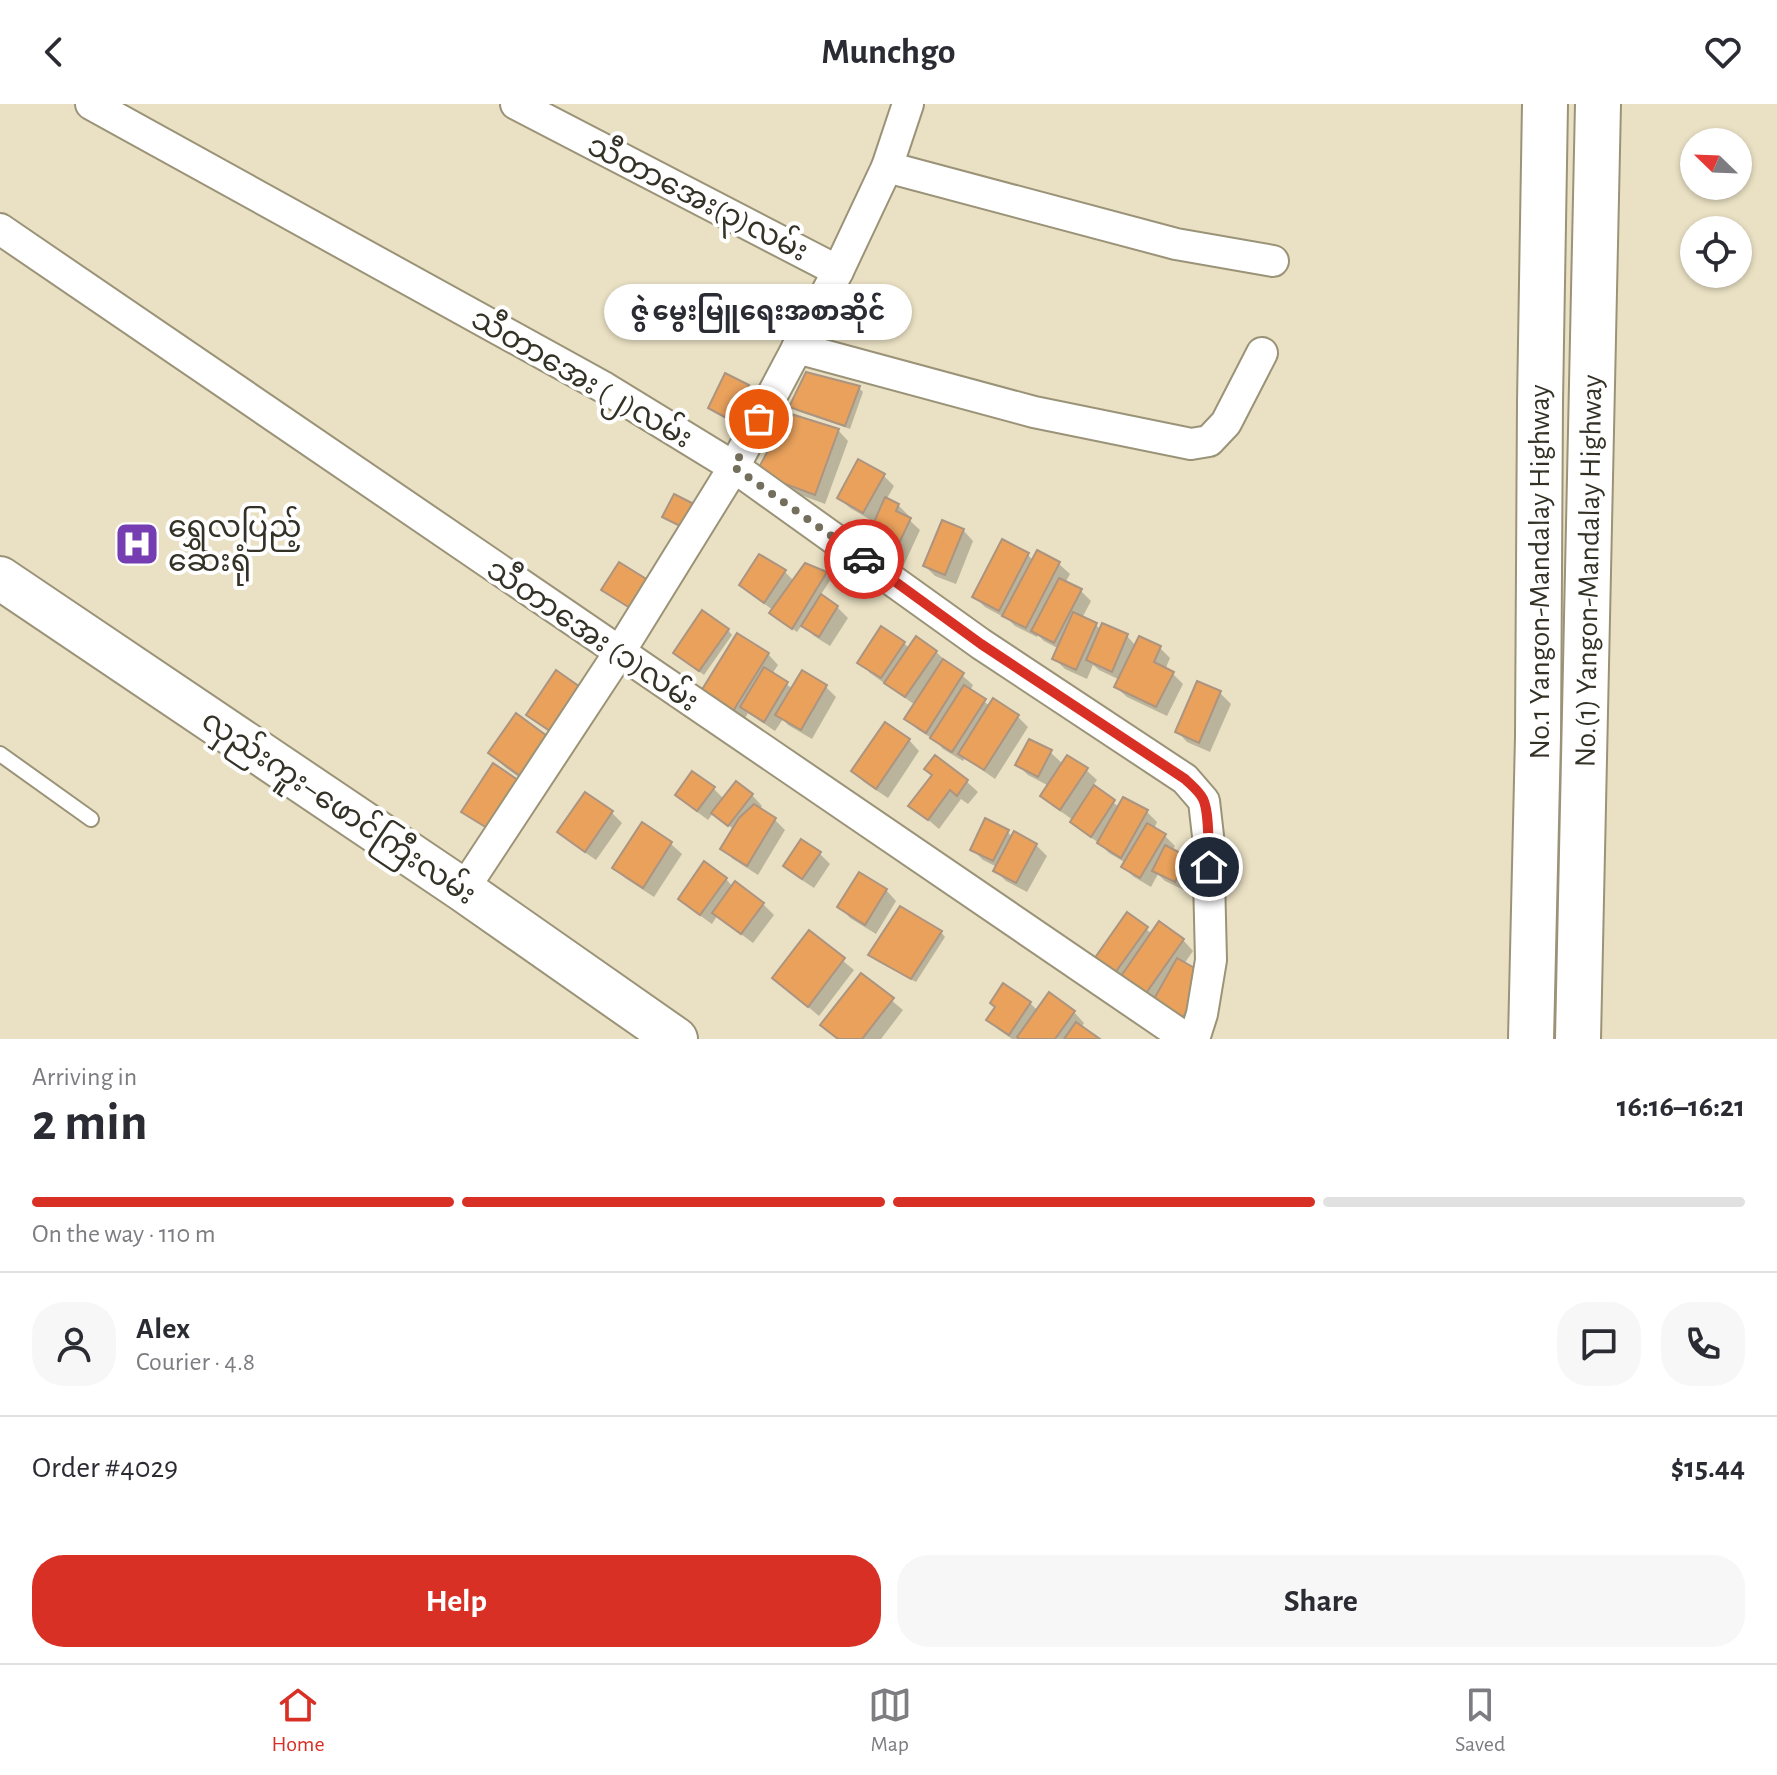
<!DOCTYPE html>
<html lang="en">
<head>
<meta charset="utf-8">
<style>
  body { margin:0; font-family:"Alegreya Sans","Noto Sans Myanmar",sans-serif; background:#f7f7f7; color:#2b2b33; height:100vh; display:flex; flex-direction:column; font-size:30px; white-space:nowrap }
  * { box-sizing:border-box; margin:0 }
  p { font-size:26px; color:#7c7c81 }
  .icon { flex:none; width:44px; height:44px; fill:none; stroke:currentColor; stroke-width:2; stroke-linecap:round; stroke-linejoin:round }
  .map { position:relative; height:935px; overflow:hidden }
  .details { display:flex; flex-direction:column; background:#fff; flex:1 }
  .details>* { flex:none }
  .needle { width:52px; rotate:293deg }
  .tools { position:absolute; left:1680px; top:24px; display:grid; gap:16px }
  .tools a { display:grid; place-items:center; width:72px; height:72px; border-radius:50%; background:#fff; box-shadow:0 2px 6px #0004; font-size:40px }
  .pin { position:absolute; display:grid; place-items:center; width:68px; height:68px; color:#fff; margin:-34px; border:4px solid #fff; border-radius:50%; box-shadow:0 2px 8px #0007 }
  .courier { position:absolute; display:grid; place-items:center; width:80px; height:80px; margin:-40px; border:6px solid #d93025; border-radius:50%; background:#fff; color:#222; box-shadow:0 2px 10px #0007 }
  .bubble { position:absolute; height:56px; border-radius:28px; background:#fff; box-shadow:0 2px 6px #0004; font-size:26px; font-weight:700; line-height:56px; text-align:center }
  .overview em { font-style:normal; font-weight:700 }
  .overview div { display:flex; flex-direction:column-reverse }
  .overview { display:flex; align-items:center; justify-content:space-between; height:136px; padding:0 32px }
  h1 { font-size:52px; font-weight:700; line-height:60px }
  .bar { display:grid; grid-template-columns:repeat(4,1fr); gap:12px 8px; align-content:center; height:96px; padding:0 32px }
  .bar i { height:10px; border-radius:6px; background:#e1e1e2 }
  .bar .on { background:#d93025 }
  .bar p { grid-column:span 4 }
  .line { display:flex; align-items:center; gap:20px; padding:0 32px; border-top:2px solid #e1e1e2 }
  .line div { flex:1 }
  .round { display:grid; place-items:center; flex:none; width:84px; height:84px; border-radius:32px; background:#f7f7f7 }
  .cta { display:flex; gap:16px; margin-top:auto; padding:16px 32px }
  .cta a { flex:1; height:92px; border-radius:32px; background:#d93025; color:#fff; font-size:32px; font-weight:700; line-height:92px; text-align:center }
  .cta a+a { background:#f7f7f7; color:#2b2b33 }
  header { display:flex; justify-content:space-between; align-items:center; height:104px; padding:0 32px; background:#fff; font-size:36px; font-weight:700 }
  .menu { display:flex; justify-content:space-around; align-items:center; height:112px; border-top:2px solid #e1e1e2; background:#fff; font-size:22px; color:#7c7c81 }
  .menu a { display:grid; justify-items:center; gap:4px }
  .menu .on { color:#d93025 }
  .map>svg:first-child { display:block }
  .shadow { fill:#0003 }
  .building { fill:#e9a15c; stroke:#ab9480; stroke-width:2 }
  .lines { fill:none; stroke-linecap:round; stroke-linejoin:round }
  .service-casing { stroke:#9b9378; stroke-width:18 }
  .minor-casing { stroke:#9b9378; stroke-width:34 }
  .secondary-casing { stroke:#9b9378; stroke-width:46 }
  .trunk-casing { stroke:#9b9378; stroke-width:48 }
  .service { stroke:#fff; stroke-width:14 }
  .minor { stroke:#fff; stroke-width:30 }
  .secondary { stroke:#fff; stroke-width:42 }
  .trunk { stroke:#fff; stroke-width:44 }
  .done { stroke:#746f5d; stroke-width:8; stroke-dasharray:0 14.4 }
  .route { stroke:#d93025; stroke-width:10 }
  .labels { text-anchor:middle; stroke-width:8; stroke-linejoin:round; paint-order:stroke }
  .street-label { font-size:30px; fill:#343126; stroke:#fff }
  .poi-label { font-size:30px; fill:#343126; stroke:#fff; text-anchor:start }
</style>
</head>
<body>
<header><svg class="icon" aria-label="back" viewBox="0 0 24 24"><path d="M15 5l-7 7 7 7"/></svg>Munchgo<svg class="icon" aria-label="heart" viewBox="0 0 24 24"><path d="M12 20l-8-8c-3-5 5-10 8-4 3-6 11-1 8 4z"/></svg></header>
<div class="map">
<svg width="1777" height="935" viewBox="0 0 1777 935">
  <rect width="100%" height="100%" fill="#eae1c4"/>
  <g class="shadow">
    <polygon points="748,283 753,288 737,320 715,308 710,304"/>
    <polygon points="859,284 863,288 850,325 797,307 792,302"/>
    <polygon points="838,326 848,337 825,400 769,379"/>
    <polygon points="884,372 894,382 886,396 898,401 909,412 907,414 920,426 902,465 886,458 878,442 869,433 876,419 850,404 839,394"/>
    <polygon points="963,426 973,437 956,480 935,472 925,462"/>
    <polygon points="1038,448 1059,460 1070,470 1065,479 1081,487 1091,497 1082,514 1096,521 1101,526 1127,532 1136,542 1160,544 1170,554 1165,566 1172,569 1183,580 1167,612 1127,593 1116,583 1120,576 1099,566 1093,561 1087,575 1065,565 1055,555 1059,545 1044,537 1038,531 1037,533 1015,522 1009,516 985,503 975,493 1028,451 1033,456"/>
    <polygon points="759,452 785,468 794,477 805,461 826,470 831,475 820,492 837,503 848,514 830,542 814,532 802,521 797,528 776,513 773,506 752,491 741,481"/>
    <polygon points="728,526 732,531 704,571 680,553"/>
    <polygon points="904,539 910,545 936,548 973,581 970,587 990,602 1018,613 1028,623 995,675 965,654 963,657 943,645 936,637 917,625 906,615 915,601 870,569 860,558"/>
    <polygon points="768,550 778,561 772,570 793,585 826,583 836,593 812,635 788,621 783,615 775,627 748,609 741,621 711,602"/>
    <polygon points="1198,580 1220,589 1231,600 1210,648 1187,638 1177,627"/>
    <polygon points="516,612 540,688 506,664 490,649"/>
    <polygon points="909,636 919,647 888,694 864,678 854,667"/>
    <polygon points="1050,648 1063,660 1086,666 1097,676 1092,683 1119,703 1147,708 1157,718 1154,725 1165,732 1175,742 1172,747 1187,754 1197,765 1186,787 1165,777 1158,770 1151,783 1134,773 1123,763 1126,759 1109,749 1099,739 1083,728 1072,717 1073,716 1053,702 1042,692 1049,682 1028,671 1018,661"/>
    <polygon points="935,654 967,678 978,688 968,700 961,695 939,725 911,701 933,672"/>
    <polygon points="713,684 724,695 752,691 762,702 759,706 775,716 785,726 758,771 733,755 722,745 734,726 714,708 708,716 688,701 677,691"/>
    <polygon points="612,709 622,719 596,756 570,738 560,728"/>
    <polygon points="643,721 671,740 682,750 654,793 625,774 615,764"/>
    <polygon points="1007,728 1013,733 1015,730 1036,741 1047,752 1027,788 1006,777 995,766 997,763 983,756 972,745"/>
    <polygon points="820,750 830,760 814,784 796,772 785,761"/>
    <polygon points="726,775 733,783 763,800 774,811 753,839 717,812 712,820 691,805 680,795"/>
    <polygon points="886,786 896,797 876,830 850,814 840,803"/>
    <polygon points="1146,825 1152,830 1183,836 1193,847 1184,860 1191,928 1099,863"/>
    <polygon points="941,828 945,833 916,878 875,856 871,851"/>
    <polygon points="809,829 854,866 819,912 774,874"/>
    <polygon points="861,871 903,906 881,935 838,935 823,921"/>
    <polygon points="1030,899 1038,907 1074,908 1084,919 1081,924 1096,935 1012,935 999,926 989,916"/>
  </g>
  <g class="building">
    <polygon points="806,268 860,282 845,322 789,303"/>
    <polygon points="725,269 749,281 732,317 708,304"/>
    <polygon points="788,309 839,325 815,391 756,369"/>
    <polygon points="858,355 885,370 863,409 837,394"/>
    <polygon points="674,390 698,402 686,425 662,413"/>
    <polygon points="885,393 899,400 896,407 911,414 891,456 873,448 877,439 867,434"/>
    <polygon points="942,416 964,425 945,471 923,462"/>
    <polygon points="1002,435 1029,449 999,507 972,493"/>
    <polygon points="1037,446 1060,458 1026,524 1002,512"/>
    <polygon points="759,450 786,466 764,499 739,481"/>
    <polygon points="619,458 648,476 630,504 601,486"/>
    <polygon points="805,459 827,468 792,525 769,509"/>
    <polygon points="1059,474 1082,485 1054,539 1031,527"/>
    <polygon points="821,490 838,502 819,533 801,522"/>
    <polygon points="702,506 729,525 699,567 673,549"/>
    <polygon points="1073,508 1097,519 1076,566 1052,555"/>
    <polygon points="1102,519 1128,530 1112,568 1086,556"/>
    <polygon points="881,522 905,538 881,574 857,559"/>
    <polygon points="737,529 769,549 730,612 698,592"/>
    <polygon points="916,532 937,547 905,593 884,579"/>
    <polygon points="1139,532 1161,542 1154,558 1174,568 1156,603 1114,583"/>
    <polygon points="943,555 964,569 926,629 904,615"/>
    <polygon points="764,563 788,578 764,618 740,603"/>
    <polygon points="556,566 583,585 553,629 526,611"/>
    <polygon points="802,566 827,581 801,626 775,611"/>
    <polygon points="1197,577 1221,587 1199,639 1175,628"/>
    <polygon points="964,581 986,595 952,648 930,634"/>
    <polygon points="993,594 1019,611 984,666 958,650"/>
    <polygon points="516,609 551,635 523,674 488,649"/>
    <polygon points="885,618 910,635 876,685 851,667"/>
    <polygon points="1029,635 1052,646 1038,673 1015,661"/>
    <polygon points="935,651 968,676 957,692 950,686 928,716 908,702 932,671 924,665"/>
    <polygon points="1067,651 1088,664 1060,706 1040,692"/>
    <polygon points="493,659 518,676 487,724 461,708"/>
    <polygon points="692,667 715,683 697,707 675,691"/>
    <polygon points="736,677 753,690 728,722 711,709"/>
    <polygon points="1094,681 1115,696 1091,733 1070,718"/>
    <polygon points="585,688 613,707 585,748 557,728"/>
    <polygon points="1123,693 1148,706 1121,754 1097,739"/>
    <polygon points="754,700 776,714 747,762 720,745 739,714"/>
    <polygon points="985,714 1009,726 993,757 970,746"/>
    <polygon points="642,718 672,738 643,784 612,764"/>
    <polygon points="1147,719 1166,730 1140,774 1121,763"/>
    <polygon points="1014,727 1037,740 1016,779 993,767"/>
    <polygon points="801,735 821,748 802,775 783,762"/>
    <polygon points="1165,741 1188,753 1175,778 1152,767"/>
    <polygon points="704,757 727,774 700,811 678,795"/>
    <polygon points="859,768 887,785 865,821 837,803"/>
    <polygon points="735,777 764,799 741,830 712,809"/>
    <polygon points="900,802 942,827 911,875 868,851"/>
    <polygon points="1127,808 1148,823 1112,873 1092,858"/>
    <polygon points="1159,817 1184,835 1144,892 1119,875"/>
    <polygon points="809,826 845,854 808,903 772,874"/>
    <polygon points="1177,854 1198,866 1194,894 1180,919 1150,902"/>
    <polygon points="861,869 894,894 862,935 838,935 820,921"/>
    <polygon points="1003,879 1031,898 1009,931 986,916 995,903 990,899"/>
    <polygon points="1049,888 1075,907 1055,935 1019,935 1017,933"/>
    <polygon points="1076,918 1100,935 1064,935"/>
  </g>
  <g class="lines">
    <g class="service-casing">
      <polyline id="service" points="0,650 91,715"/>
    </g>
    <g class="minor-casing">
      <g id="minor">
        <polyline points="91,0 605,284 734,363 981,540 1185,675 1204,697 1208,732 1211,856 1202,910 1194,935"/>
        <polyline points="516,0 838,167"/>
        <polyline points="887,63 1176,140 1273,157"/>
        <polyline points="0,125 1187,935"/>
        <polyline points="797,244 1034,308 1191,340 1209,337 1226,319 1262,249"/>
        <polyline points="463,786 619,549 734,363 838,167 887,63 908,0"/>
      </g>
    </g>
    <g class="secondary-casing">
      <polyline id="secondary" points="0,474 463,786 676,935"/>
    </g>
    <g class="trunk-casing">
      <g id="trunk">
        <polyline points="1531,935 1538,633 1540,298 1545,0"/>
        <polyline points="1578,935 1598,0"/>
      </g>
    </g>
    <use href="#service" class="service"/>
    <use href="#minor" class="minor"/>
    <use href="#secondary" class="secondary"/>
    <use href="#trunk" class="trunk"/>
  </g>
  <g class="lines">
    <polyline class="done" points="759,315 734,363 864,455"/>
    <path class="route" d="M864 455 981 540 1185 675C1191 681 1199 687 1203 695 1210 709 1208 747 1209 763"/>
  </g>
  <defs>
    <g id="hospital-square" transform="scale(2.3)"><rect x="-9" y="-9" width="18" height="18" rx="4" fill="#763db3" stroke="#fff"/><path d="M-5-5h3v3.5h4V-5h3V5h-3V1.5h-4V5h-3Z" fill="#fff"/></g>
  </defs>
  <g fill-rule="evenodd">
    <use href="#hospital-square" x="137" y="440"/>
  </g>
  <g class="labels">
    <g class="street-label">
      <text transform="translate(698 94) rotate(27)" y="10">သီတာအေး(၃)လမ်း</text>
      <text transform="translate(582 274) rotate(30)" y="10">သီတာအေး (၂)လမ်း</text>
      <text transform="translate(1588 467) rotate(-89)" y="10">No.(1) Yangon-Mandalay Highway</text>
      <text transform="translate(1539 468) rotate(-90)" y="10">No.1 Yangon-Mandalay Highway</text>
      <text transform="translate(593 531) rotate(34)" y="10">သီတာအေး (၁)လမ်း</text>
      <text transform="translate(339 703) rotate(34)" y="10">လှည်းကူး−ဖောင်ကြီးလမ်း</text>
    </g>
    <g class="poi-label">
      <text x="168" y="433">ရွှေလပြည့်<tspan x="168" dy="34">ဆေးရုံ</tspan></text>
    </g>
  </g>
</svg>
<div class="tools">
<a><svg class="needle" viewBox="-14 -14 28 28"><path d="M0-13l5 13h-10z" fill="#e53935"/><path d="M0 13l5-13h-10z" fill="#7c7c81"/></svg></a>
<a><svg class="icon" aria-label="locate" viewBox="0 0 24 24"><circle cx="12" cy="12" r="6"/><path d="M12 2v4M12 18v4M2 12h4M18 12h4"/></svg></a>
</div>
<div class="pin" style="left:759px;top:315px;background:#ea580c"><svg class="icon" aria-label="bag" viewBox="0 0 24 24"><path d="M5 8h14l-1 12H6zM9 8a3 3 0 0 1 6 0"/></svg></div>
<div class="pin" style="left:1209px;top:763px;background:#1f2937"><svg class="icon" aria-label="home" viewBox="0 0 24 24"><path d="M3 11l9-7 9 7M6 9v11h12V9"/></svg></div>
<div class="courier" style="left:864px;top:455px"><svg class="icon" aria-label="car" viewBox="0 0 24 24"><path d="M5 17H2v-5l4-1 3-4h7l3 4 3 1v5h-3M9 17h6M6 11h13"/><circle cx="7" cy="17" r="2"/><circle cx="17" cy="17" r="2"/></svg></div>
<div class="bubble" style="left:604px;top:180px;width:308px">ဇွဲ မွေးမြူရေးအစာဆိုင်</div>
</div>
<section class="details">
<div class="overview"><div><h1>2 min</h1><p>Arriving in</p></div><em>16:16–16:21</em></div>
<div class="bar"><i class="on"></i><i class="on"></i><i class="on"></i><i></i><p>On the way · 110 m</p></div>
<div class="line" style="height:144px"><a class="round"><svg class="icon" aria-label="person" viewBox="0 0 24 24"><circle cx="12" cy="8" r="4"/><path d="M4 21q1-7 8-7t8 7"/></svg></a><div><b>Alex</b><p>Courier · 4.8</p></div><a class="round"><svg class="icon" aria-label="chat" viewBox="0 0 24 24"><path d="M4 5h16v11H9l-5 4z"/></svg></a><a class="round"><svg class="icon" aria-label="phone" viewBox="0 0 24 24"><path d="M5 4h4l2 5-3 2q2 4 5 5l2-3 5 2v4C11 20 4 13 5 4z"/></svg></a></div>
<div class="line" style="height:104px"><div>Order #4029</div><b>$15.44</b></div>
<div class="cta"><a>Help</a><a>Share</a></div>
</section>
<nav class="menu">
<a class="on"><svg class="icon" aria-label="home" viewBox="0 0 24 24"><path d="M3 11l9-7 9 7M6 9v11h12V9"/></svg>Home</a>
<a><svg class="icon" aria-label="map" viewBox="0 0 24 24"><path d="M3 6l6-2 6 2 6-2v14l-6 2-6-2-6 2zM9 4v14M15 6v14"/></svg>Map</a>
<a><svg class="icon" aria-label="saved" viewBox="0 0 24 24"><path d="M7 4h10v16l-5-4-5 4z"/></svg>Saved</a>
</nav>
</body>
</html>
